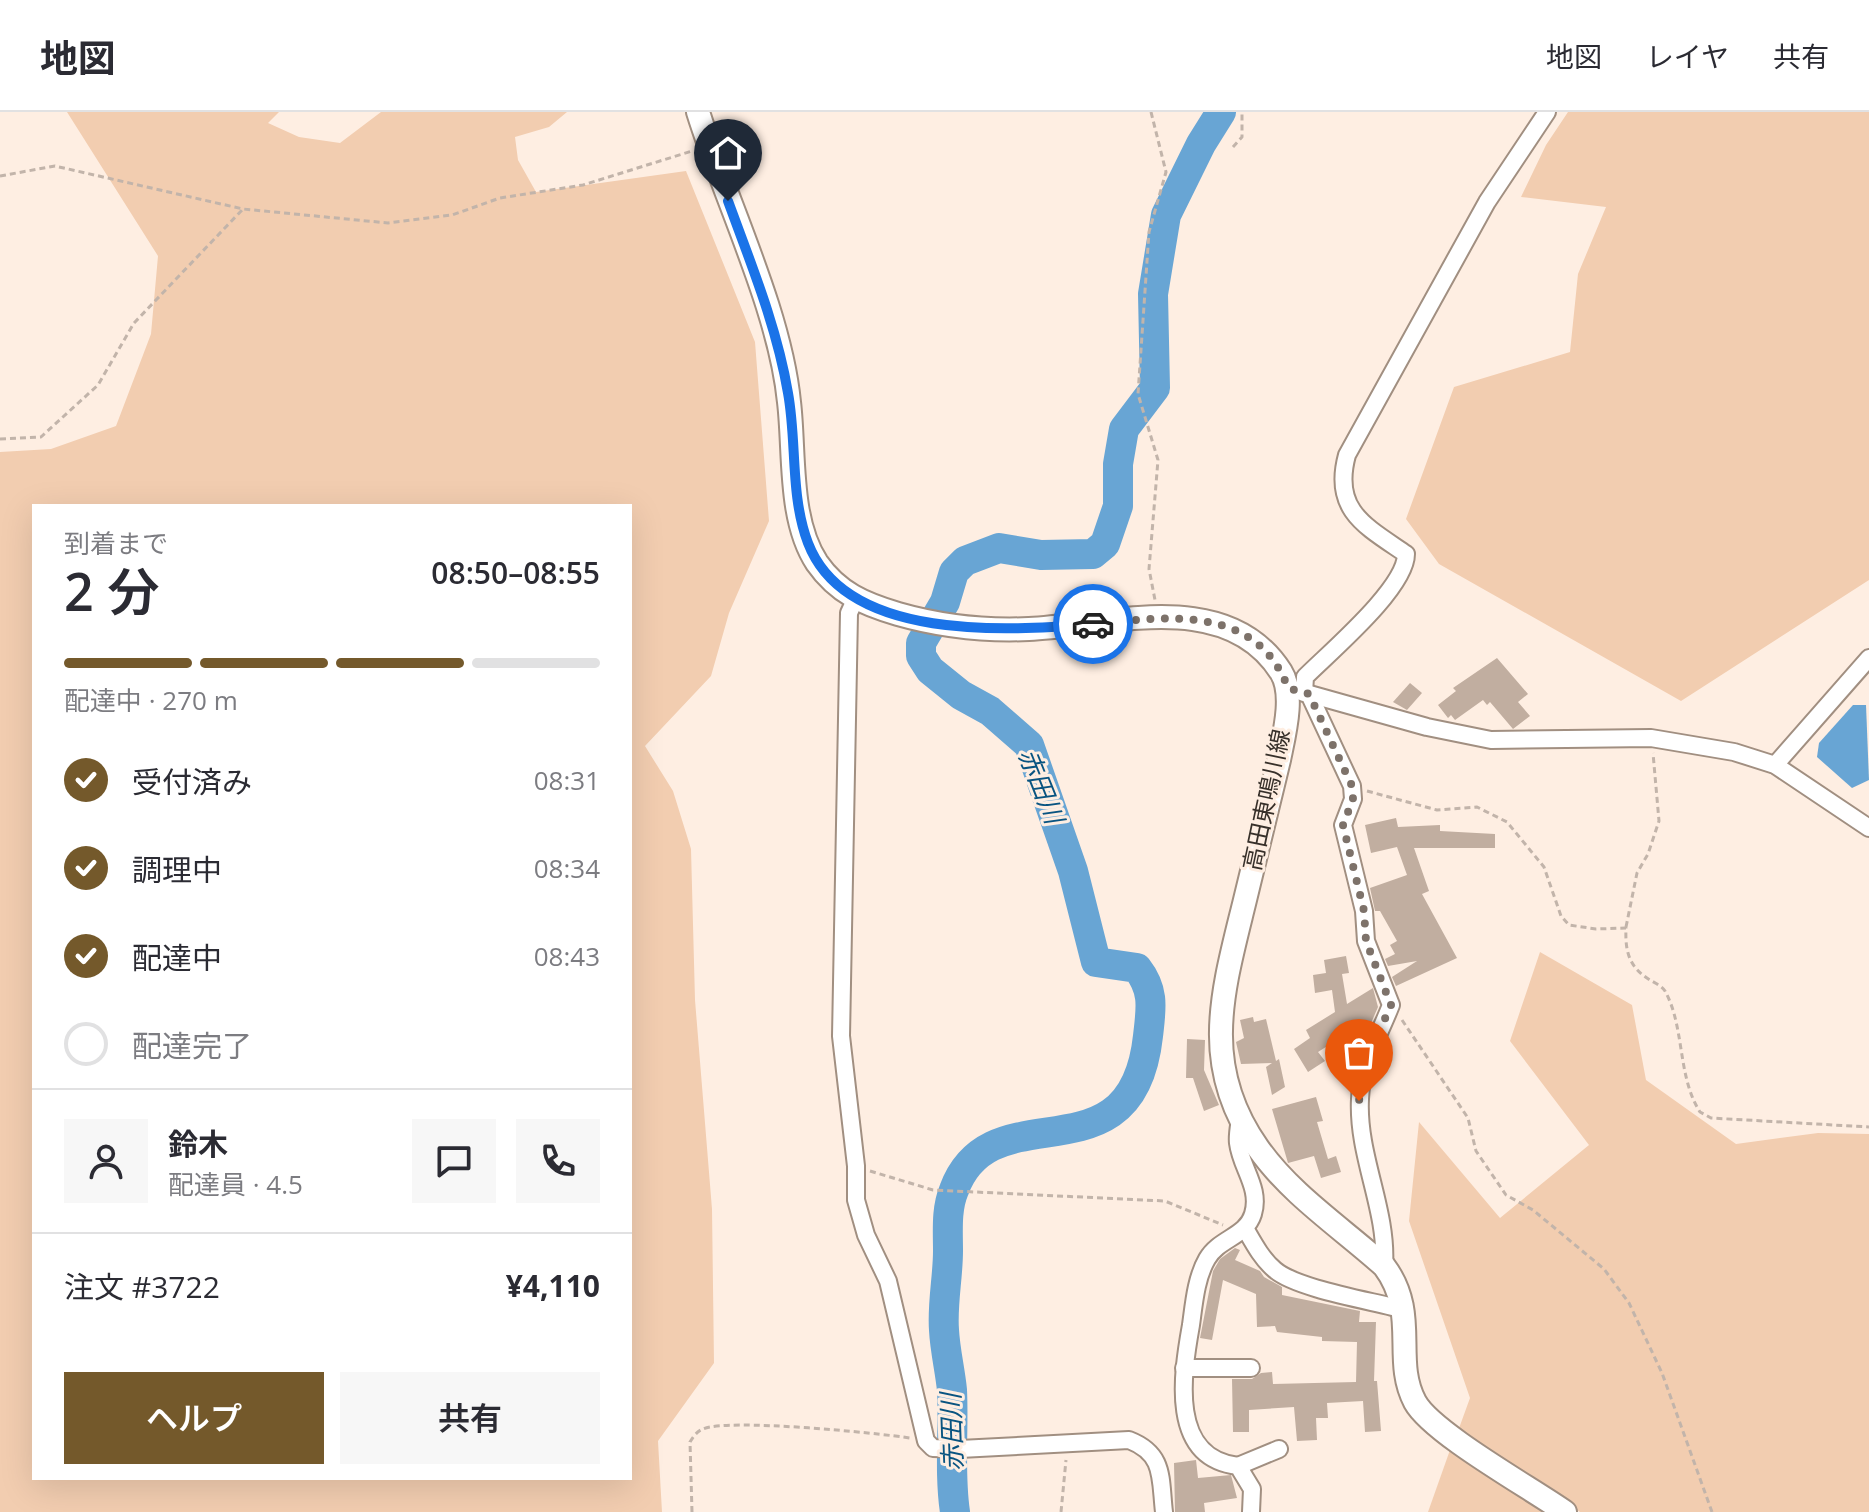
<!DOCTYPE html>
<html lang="ja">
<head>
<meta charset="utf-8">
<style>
  body { margin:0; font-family:"Open Sans","Noto Sans JP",sans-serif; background:#f7f7f7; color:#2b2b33; height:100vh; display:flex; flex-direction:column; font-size:30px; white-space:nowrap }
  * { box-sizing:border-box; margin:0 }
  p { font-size:26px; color:#7c7c81 }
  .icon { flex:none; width:44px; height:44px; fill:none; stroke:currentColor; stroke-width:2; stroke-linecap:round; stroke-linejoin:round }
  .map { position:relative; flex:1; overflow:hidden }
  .drawer { position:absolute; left:32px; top:392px; width:600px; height:976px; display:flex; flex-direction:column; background:#fff; border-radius:0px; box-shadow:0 8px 32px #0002 }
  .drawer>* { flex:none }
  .pin { position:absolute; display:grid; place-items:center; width:68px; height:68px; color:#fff; margin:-82px -34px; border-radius:50% 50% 50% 0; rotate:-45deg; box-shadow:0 0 8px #0007 }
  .pin .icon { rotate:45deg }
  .courier { position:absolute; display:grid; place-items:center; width:80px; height:80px; margin:-40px; border:6px solid #1a73e8; border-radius:50%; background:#fff; color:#222; box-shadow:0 2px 10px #0007 }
  .overview em { font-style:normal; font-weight:600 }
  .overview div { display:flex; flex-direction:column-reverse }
  .overview { display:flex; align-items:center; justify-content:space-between; height:136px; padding:0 32px }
  h1 { font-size:52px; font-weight:600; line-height:60px }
  .bar { display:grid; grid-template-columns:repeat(4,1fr); gap:12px 8px; align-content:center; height:96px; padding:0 32px }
  .bar i { height:10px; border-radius:6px; background:#e1e1e2 }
  .bar .selected { background:#74592b }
  .bar p { grid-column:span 4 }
  .line { display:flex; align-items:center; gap:20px; padding:0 32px; border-top:2px solid #e1e1e2 }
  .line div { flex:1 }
  .round { display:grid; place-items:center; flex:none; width:84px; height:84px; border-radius:0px; background:#f7f7f7 }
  ol { padding:0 32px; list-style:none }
  li { display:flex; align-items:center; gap:24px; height:88px }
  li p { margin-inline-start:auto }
  li .icon { padding:8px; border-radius:50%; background:#74592b; color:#fff; stroke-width:4 }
  li:last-child { color:#7c7c81 }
  li i { width:44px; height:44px; border:4px solid #e1e1e2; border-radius:50% }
  .button { display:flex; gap:16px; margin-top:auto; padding:16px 32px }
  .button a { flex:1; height:92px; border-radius:0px; background:#74592b; color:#fff; font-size:32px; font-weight:600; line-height:92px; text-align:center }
  .button a+a { background:#f7f7f7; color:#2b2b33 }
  header { display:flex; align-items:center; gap:48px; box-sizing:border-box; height:112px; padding:0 40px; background:#fff; border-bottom:2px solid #e1e1e2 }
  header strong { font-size:38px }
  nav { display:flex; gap:44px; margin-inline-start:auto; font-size:28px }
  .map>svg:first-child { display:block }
  .green { fill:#f2cdb0; fill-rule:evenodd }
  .water { fill:#68a5d4 }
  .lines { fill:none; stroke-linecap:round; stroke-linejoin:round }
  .river { stroke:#68a5d4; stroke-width:30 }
  .building { fill:#c1aea0 }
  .street-casing { stroke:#a18f81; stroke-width:20 }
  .secondary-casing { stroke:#a18f81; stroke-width:26 }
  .path { stroke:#c2b4aa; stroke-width:3; stroke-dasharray:6 4; stroke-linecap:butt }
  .street { stroke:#fff; stroke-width:16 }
  .secondary { stroke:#fff; stroke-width:22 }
  .done { stroke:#7d726a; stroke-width:8; stroke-dasharray:0 14.4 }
  .route { stroke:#1a73e8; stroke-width:10 }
  .labels { text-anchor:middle; stroke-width:6; stroke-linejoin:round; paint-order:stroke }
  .street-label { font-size:24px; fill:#37302a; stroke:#feeee2 }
  .water-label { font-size:26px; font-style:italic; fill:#095481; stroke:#feeee2 }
</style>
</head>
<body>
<header>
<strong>地図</strong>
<nav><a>地図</a><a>レイヤ</a><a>共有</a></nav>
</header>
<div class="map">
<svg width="1869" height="1400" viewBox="0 0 1869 1400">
  <rect width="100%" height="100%" fill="#feeee2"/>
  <g class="green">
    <path d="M67 0H279L268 11 299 25 340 31 381 0H567L549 15 515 25 518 48 536 80 686 59 755 230 769 409 729 501 711 564 645 634 673 679 691 737 695 888 712 1097 714 1251 658 1329 662 1400H0V340L51 337 116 314 151 222 158 144ZM34 394H630V1366H34Z"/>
    <polygon points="1568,0 1869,0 1869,468 1681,589 1439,452 1406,407 1454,275 1570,240 1578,162 1606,95 1521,85 1546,33"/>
    <polygon points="1540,840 1632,893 1646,968 1736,1032 1818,1021 1869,1022 1869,1400 1580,1400 1458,1319 1470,1286 1409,1109 1419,1010 1500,1106 1589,1033 1510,929"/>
    <polygon points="1450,1338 1544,1400 1428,1400"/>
  </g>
  <polygon class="water" points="1853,593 1866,593 1869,668 1852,676 1817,645 1819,631"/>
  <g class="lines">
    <path class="river" d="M955 1400C949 1360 954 1319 952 1278 950 1258 945 1238 944 1218 942 1192 948 1165 948 1139 948 1119 946 1097 954 1078 992 975 1132 1074 1148 924 1151 897 1155 879 1137 856L1096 850 1073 759 1029 633 990 599 961 583 930 558 921 544V531L945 490 954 460 965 449 999 436 1041 443 1093 442 1105 432 1118 394V352L1124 317 1155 276 1153 182 1166 103 1201 32 1221 0"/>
  </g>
  <g class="building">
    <polygon points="1497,546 1528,582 1518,590 1530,604 1513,617 1490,590 1487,593 1483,588 1455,608 1451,603 1448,606 1438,593 1456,579 1453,576"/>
    <polygon points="1410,571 1422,581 1407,598 1393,590"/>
    <polygon points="1396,706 1398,715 1440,713 1440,719 1495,722 1495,736 1414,736 1429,779 1422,782 1457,846 1396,874 1392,865 1417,849 1388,854 1385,847 1395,842 1390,833 1397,829 1380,799 1375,799 1370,776 1407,763 1397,735 1371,741 1365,713"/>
    <polygon points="1346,844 1349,861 1342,862 1347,892 1373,876 1378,895 1365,925 1358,929 1355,924 1350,928 1346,922 1318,940 1325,949 1308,960 1294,937 1310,926 1306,918 1335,900 1332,878 1315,881 1313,863 1326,861 1324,848"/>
    <polygon points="1253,905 1254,910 1266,907 1276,949 1279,947 1285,975 1272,983 1266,955 1272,951 1241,952 1236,930 1244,926 1240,908"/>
    <polygon points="1187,927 1205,928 1204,958 1219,993 1204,999 1193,966 1186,966"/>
    <polygon points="1316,985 1323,1009 1317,1010 1328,1047 1336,1044 1341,1060 1321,1066 1314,1044 1288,1051 1272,997"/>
    <polygon points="1235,1136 1240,1138 1235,1148 1260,1159 1264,1165 1282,1175 1282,1183 1360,1199 1359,1210 1376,1210 1374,1269 1377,1269 1381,1319 1365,1320 1363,1289 1327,1291 1328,1306 1316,1306 1317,1328 1297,1329 1294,1295 1249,1298 1249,1320 1233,1320 1232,1267 1252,1267 1261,1261 1272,1260 1273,1272 1356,1270 1357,1230 1322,1229 1322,1225 1277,1220 1275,1214 1257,1215 1256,1182 1223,1168 1212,1228 1200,1226 1213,1159 1220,1147"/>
    <polygon points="1196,1348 1198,1366 1231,1363 1237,1386 1204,1391 1205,1400 1175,1400 1174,1351"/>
  </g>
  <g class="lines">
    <g class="street-casing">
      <g id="street">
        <path d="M855 488 849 501 841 924 856 1054V1088L866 1123 888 1169 926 1329 933 1336 960 1337 1129 1328C1165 1342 1160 1366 1164 1400"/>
        <polyline points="1295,578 1427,615 1491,628 1651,626 1734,640 1775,653 1869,716"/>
        <path d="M1304 581 1305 565C1331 539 1406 476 1406 442 1365 414 1332 398 1347 343L1487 90 1547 0"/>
        <path d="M1309 582 1352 674 1353 687 1343 713 1364 799 1366 829 1391 893C1379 924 1361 953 1360 987 1357 1044 1388 1098 1384 1154"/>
        <polyline points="1775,653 1869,546"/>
        <path d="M1240 1007C1239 1014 1237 1024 1238 1031 1241 1056 1261 1076 1253 1102 1246 1125 1219 1126 1207 1147 1196 1166 1194 1191 1191 1213 1182 1263 1169 1346 1238 1354L1252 1377 1251 1400"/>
        <path d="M1246 1118C1254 1132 1262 1147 1275 1158 1297 1177 1373 1189 1405 1198"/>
        <polyline points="1184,1256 1251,1256"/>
        <polyline points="1238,1354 1279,1337"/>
      </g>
    </g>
    <g class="secondary-casing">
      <path id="secondary" d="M698 0C726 90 780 198 789 290 795 340 788 407 817 451 838 481 864 492 898 502 940 514 985 519 1029 517 1111 513 1227 475 1281 560 1295 582 1284 623 1279 648 1267 696 1256 744 1244 792 1222 881 1200 954 1258 1036 1290 1082 1343 1117 1384 1154 1420 1202 1392 1247 1415 1290 1432 1321 1531 1376 1565 1400"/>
    </g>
    <g class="path">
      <polyline points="1151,0 1166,60 1149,120 1138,282 1158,348 1149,457 1155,488"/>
      <polyline points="1233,35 1242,25 1242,0"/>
      <polyline points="0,64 55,54 243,97 388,111 452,103 500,86 583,73 692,39"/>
      <polyline points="0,327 41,325 98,273 134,211 243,97"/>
      <path d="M1367 679 1437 698 1477 695 1507 710 1544 755 1561 804 1569 813 1596 817 1626 816C1625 840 1629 855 1650 868 1655 871 1662 874 1665 879 1685 915 1677 964 1700 1000L1711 1006 1869 1015"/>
      <polyline points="1626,815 1637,761 1648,742 1659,709 1653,641"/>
      <polyline points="1402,908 1468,1006 1476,1039 1506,1083 1533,1098 1604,1157 1629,1191 1662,1261 1712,1400"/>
      <polyline points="870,1059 933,1078 1165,1089 1223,1113"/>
      <path d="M692 1400 690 1330C693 1325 697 1319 703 1317 728 1306 877 1321 910 1326"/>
      <polyline points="1061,1400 1066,1348"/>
    </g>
    <use href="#street" class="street"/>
    <use href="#secondary" class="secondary"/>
  </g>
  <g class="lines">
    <path class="done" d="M1093 512C1165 505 1256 491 1288 576L1309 582 1352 674 1353 687 1343 713 1364 799 1366 829 1391 893 1364 954 1359 989"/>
    <path class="route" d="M728 89C751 152 777 215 788 281 797 330 790 384 808 431 846 530 1008 519 1093 512"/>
  </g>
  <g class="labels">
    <g class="street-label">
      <text transform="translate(1267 688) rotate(-78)" y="8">高田東鳴川線</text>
    </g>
    <g class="water-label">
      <text transform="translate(1041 674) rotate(68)" y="9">赤田川</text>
      <text transform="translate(952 1320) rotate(-92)" y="9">赤田川</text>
    </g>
  </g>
</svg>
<div class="pin" style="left:1359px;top:989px;background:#ea580c"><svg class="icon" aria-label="bag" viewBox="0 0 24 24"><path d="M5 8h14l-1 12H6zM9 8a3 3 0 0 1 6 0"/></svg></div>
<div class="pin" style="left:728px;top:89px;background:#1f2937"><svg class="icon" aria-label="home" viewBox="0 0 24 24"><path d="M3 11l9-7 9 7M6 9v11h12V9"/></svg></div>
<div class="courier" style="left:1093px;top:512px"><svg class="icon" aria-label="car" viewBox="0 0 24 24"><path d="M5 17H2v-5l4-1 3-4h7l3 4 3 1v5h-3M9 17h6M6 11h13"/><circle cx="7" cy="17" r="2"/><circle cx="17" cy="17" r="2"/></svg></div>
<section class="drawer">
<div class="overview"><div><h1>2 分</h1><p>到着まで</p></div><em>08:50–08:55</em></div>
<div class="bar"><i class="selected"></i><i class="selected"></i><i class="selected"></i><i></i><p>配達中 · 270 m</p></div>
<ol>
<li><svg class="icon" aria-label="check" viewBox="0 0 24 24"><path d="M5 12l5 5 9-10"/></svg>受付済み<p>08:31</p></li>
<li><svg class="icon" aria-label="check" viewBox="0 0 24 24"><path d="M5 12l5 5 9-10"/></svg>調理中<p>08:34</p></li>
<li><svg class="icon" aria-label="check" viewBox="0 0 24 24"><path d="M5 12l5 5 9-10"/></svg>配達中<p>08:43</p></li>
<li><i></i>配達完了</li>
</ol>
<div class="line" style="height:144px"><a class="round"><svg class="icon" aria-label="person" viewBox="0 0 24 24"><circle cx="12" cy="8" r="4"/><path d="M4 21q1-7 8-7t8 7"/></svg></a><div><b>鈴木</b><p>配達員 · 4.5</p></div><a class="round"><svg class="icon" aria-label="chat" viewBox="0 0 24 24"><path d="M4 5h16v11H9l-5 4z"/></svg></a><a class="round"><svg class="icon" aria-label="phone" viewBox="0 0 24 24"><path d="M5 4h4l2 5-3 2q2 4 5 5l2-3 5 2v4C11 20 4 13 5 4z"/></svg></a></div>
<div class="line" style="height:104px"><div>注文 #3722</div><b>¥4,110</b></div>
<div class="button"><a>ヘルプ</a><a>共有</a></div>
</section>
</div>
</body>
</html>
